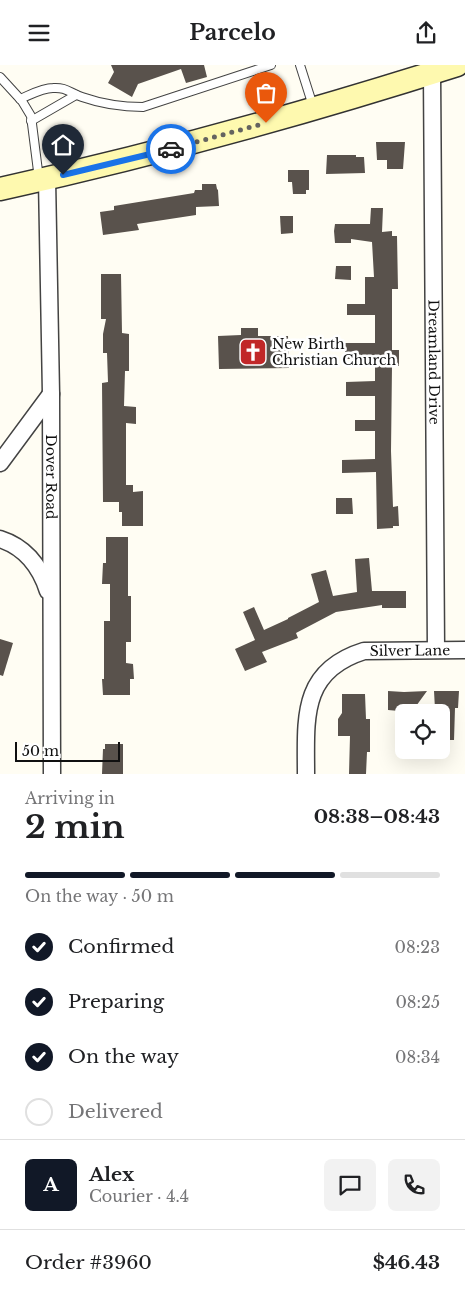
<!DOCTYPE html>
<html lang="en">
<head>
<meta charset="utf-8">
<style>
  body { margin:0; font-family:"Libre Baskerville",serif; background:#f2f2f2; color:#202124; height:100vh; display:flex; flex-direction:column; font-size:19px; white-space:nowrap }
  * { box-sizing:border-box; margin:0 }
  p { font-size:16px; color:#757577 }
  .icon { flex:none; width:28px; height:28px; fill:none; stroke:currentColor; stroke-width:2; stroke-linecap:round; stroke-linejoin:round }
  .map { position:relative; height:709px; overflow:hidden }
  .side { display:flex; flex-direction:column; background:#fff; flex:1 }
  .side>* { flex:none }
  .controls { position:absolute; left:395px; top:639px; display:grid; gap:10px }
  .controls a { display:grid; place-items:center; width:55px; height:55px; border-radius:8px; background:#fff; box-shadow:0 5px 20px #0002; font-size:25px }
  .scale { position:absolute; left:15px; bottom:12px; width:105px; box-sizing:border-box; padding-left:5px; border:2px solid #101010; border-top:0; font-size:14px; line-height:18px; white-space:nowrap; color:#101010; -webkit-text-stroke:4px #fff; paint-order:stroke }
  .pin { position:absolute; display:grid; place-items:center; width:42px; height:42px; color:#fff; margin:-51px -21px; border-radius:50% 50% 50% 0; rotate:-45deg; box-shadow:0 0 5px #0007 }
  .pin .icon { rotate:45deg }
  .courier { position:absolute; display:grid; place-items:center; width:50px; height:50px; margin:-25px; border:4px solid #1a73e8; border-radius:50%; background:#fff; color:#222; box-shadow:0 1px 6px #0007 }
  .head em { font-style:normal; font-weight:700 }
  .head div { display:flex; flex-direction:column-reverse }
  .head { display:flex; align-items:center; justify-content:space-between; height:85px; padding:0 25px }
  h1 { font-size:32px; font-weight:700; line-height:38px }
  .bar { display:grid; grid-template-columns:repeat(4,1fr); gap:8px 5px; align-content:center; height:60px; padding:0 25px }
  .bar i { height:6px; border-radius:4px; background:#e0e0e0 }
  .bar .active { background:#111827 }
  .bar p { grid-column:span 4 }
  .line { display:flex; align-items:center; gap:12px; padding:0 25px; border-top:1px solid #e0e0e0 }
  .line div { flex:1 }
  .round { display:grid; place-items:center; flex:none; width:52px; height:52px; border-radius:8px; background:#f2f2f2 }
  ol { padding:0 25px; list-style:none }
  li { display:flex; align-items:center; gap:15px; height:55px }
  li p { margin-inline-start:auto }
  li .icon { padding:5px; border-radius:50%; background:#111827; color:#fff; stroke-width:4 }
  li:last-child { color:#757577 }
  li i { width:28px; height:28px; border:2px solid #e0e0e0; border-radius:50% }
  header { display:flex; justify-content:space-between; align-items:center; height:65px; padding:0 25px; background:#fff; font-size:22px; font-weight:700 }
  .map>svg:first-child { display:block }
  .building { fill:#59524c }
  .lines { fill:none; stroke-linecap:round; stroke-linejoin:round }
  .service-casing { stroke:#434343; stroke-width:10 }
  .minor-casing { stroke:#434343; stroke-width:19 }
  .secondary-casing { stroke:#323232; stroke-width:25 }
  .service { stroke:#fff; stroke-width:8 }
  .minor { stroke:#fff; stroke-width:16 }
  .secondary { stroke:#fef9af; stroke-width:22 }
  .done { stroke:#64635f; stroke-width:5; stroke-dasharray:0 9 }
  .route { stroke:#1a73e8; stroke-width:6 }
  .labels { text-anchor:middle; stroke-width:5; stroke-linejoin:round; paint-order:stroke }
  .poi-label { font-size:14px; fill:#101010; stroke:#fff; text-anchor:start }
  .street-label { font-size:14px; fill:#101010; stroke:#fff }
</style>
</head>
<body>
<header><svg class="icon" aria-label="menu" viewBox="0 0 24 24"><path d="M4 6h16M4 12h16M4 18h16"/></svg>Parcelo<svg class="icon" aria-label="share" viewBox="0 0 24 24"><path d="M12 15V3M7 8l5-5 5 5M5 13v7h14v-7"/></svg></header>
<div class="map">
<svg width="465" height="709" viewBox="0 0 465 709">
  <rect width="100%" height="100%" fill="#fffdf3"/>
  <g class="building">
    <polygon points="111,0 204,0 207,12 186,18 181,4 138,19 132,32 108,18 114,7"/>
    <polygon points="376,77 405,77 403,104 387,104 387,95 377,95"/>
    <polygon points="327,90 356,90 356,92 364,92 365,108 326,109"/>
    <polygon points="288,105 309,105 309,125 306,125 306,129 293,129 292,117 288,117"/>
    <polygon points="202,119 216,119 217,124 218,125 219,141 196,142 196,150 137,159 139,165 103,170 100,147 114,145 114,141 194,128 195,125 202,125"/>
    <polygon points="371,143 383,143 382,167 392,166 392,171 397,171 398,224 392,224 392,285 399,285 399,301 392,301 391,386 393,442 398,441 399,461 393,461 393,463 377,464 376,407 342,408 342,395 375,394 375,366 355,366 355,355 375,355 375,331 346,331 346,317 375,316 375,294 345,294 345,278 375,278 375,250 347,250 347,239 365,239 365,212 374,212 372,177 351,174 351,178 335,178 334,166 335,159 370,159"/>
    <polygon points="280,151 293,151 293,168 281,169"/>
    <polygon points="336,201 351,201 351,215 335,214"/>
    <polygon points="101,209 121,209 122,268 129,269 129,306 125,306 124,341 136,342 136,359 126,358 126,420 133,420 133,427 143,426 143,461 122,461 122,447 119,447 119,437 103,437 102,318 108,317 107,288 103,288 103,269 106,254 101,254"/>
    <polygon points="241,263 258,263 258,271 288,271 289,303 219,304 218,271 241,270"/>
    <polygon points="336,433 352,433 353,449 336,449"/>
    <polygon points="106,472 128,472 128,531 131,531 131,577 126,577 126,598 133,599 134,614 130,614 130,630 103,630 102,614 104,614 104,556 110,556 110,519 102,519 103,498 106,498"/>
    <polygon points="369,493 372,526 406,526 406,543 382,543 382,540 336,547 296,568 298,573 262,587 267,597 245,606 235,584 255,575 243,547 254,542 264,565 288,554 288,553 319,537 311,509 326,505 333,531 357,527 355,494"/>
    <polygon points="0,574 13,578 3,611 0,610"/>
    <polygon points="388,626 404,627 427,626 411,648 400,648 399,646 388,645"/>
    <polygon points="434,626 459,626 458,643 455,643 454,675 441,675 441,644 435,644"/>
    <polygon points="342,629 365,629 366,654 370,654 370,687 367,687 366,709 349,709 350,671 338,671 338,654 342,648"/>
    <polygon points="105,679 123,679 123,709 102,709 103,684 105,684"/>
  </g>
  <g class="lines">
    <g class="service-casing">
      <g id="service">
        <polyline points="300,0 313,41"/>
        <polyline points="0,12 22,36 31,51 39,114"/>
        <path d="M20 34C30 30 42 23 53 23 66 22 70 28 82 32 102 39 121 42 143 42L271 0"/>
        <polyline points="31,56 76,30"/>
      </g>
    </g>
    <g class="minor-casing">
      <g id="minor">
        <path id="s1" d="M432 8 436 584"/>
        <path id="s2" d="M47 114 51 329 52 709"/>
        <polyline points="0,398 51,329"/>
        <path d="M0 474C25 482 40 501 48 526"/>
        <path id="s3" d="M306 709C306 654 300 606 364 586L465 585"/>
      </g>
    </g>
    <g class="secondary-casing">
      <path id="secondary" d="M0 124C155 90 306 48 457 0"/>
    </g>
    <use href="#service" class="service"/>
    <use href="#minor" class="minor"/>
    <use href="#secondary" class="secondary"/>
  </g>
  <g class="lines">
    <polyline class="done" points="171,84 266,58"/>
    <polyline class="route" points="63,110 171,84"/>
  </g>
  <defs>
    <g id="church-square" transform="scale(1.4375)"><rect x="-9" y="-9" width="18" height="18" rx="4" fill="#c12728" stroke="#fff"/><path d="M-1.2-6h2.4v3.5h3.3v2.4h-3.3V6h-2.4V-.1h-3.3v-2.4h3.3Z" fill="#fff"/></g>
  </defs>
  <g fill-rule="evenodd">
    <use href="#church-square" x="253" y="287"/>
  </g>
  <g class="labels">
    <g class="poi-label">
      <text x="272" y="284">New Birth<tspan x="272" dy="16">Christian Church</tspan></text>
    </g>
    <g class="street-label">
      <text dy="5" stroke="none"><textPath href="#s1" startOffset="289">Dreamland Drive</textPath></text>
      <text dy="5" stroke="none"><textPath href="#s2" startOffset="298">Dover Road</textPath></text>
      <text dy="5" stroke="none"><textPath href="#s3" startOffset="196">Silver Lane</textPath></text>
    </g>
  </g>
</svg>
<div class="controls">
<a><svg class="icon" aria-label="locate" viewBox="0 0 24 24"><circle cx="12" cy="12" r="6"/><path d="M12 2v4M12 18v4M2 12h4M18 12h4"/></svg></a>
</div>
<div class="scale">50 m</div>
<div class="pin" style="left:266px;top:58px;background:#ea580c"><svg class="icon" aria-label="bag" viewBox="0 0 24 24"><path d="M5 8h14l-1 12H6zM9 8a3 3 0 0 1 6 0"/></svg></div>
<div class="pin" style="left:63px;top:110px;background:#1f2937"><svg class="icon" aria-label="home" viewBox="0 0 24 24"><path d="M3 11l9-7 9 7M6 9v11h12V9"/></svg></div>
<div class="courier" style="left:171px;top:84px"><svg class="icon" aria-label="car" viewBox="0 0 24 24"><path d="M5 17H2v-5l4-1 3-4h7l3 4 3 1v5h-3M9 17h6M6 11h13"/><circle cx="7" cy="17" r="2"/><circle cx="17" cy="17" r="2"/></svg></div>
</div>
<section class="side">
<div class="head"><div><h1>2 min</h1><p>Arriving in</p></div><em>08:38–08:43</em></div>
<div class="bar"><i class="active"></i><i class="active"></i><i class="active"></i><i></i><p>On the way · 50 m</p></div>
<ol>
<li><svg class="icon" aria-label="check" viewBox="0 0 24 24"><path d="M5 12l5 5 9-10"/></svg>Confirmed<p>08:23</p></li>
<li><svg class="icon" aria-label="check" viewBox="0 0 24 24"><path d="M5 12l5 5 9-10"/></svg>Preparing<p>08:25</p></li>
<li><svg class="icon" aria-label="check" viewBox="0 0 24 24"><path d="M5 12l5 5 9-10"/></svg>On the way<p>08:34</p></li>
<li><i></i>Delivered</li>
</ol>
<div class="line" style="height:90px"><b class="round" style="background:#111827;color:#fff">A</b><div><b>Alex</b><p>Courier · 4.4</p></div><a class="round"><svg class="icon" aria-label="chat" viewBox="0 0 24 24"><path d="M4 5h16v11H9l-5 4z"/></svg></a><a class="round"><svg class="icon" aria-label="phone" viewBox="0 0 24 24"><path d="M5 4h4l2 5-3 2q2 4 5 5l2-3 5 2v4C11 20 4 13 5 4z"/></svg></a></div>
<div class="line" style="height:65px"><div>Order #3960</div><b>$46.43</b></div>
</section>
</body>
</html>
